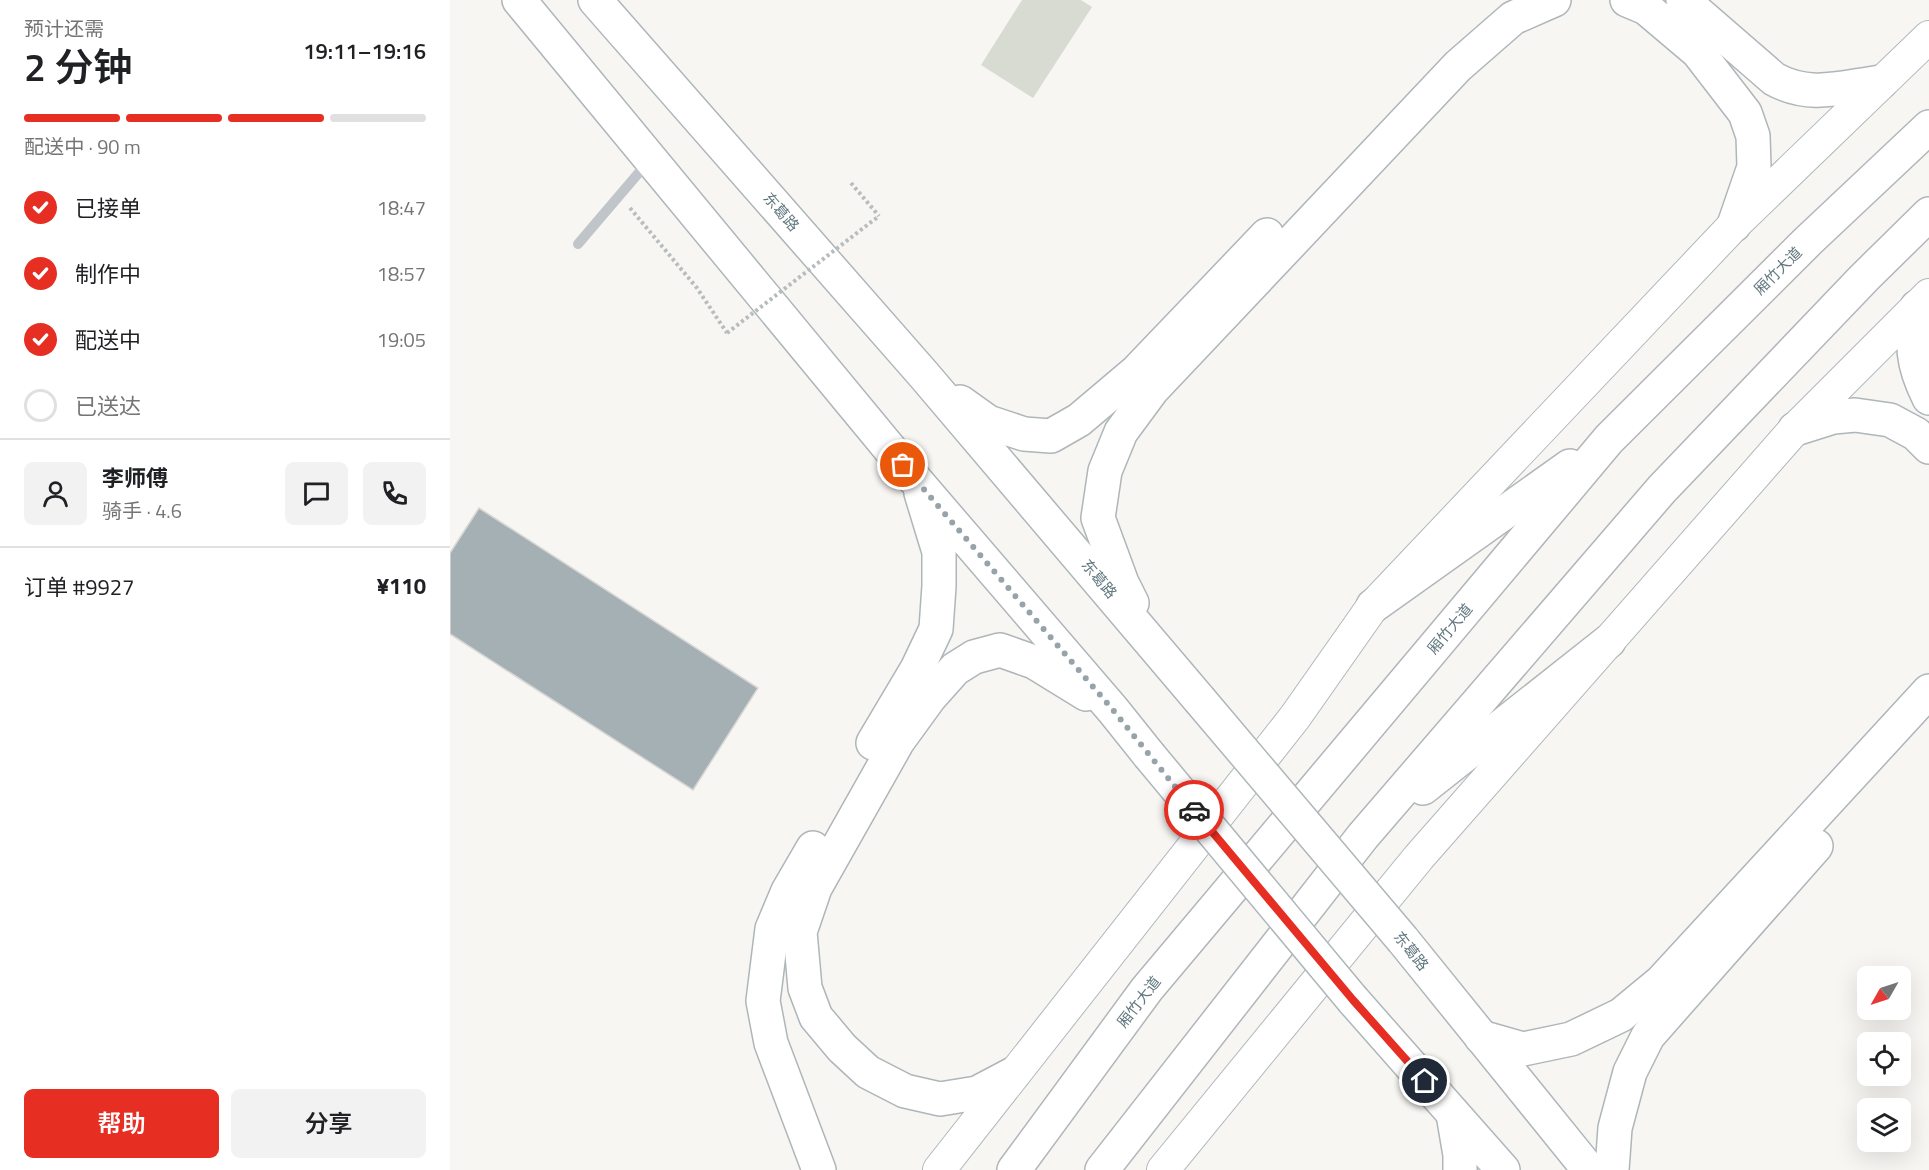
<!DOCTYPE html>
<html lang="zh">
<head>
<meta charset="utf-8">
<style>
  body { margin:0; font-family:"Titillium Web","Noto Sans SC",sans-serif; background:#f2f2f2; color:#202124; height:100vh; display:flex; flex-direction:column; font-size:22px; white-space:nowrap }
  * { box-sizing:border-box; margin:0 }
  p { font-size:20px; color:#757577 }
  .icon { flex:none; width:33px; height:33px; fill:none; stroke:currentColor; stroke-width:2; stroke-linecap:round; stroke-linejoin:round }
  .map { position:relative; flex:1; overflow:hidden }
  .panel { display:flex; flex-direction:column; background:#fff; width:450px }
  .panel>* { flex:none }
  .needle { width:39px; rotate:231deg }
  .fabs { position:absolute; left:1407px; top:966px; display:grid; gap:12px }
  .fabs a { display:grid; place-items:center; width:54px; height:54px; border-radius:9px; background:#fff; box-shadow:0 6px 24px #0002; font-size:30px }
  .pin { position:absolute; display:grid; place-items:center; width:51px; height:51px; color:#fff; margin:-26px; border:3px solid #fff; border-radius:50%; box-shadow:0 2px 6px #0007 }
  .courier { position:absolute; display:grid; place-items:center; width:60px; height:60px; margin:-30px; border:4px solid #e72e23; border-radius:50%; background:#fff; color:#222; box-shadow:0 2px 8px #0007 }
  .headline em { font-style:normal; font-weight:600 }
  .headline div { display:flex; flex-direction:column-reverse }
  .headline { display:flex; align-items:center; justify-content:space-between; height:102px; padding:0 24px }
  h1 { font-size:39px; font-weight:600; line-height:45px }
  .bar { display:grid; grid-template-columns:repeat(4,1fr); gap:9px 6px; align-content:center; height:72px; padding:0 24px }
  .bar i { height:8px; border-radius:4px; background:#e0e0e0 }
  .bar .current { background:#e72e23 }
  .bar p { grid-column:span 4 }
  .line { display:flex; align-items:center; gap:15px; padding:0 24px; border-top:2px solid #e0e0e0 }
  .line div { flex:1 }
  .round { display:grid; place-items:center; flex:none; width:63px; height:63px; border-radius:9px; background:#f2f2f2 }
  ol { padding:0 24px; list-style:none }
  li { display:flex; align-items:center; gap:18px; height:66px }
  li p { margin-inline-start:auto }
  li .icon { padding:6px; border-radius:50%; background:#e72e23; color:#fff; stroke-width:4 }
  li:last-child { color:#757577 }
  li i { width:33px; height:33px; border:3px solid #e0e0e0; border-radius:50% }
  .primary-button { display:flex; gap:12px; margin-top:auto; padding:12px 24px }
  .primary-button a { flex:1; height:69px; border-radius:9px; background:#e72e23; color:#fff; font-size:24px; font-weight:600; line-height:69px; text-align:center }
  .primary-button a+a { background:#f2f2f2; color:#202124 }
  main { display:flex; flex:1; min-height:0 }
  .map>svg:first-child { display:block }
  .green { fill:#d7dbd2 }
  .building { fill:#a4b0b3; stroke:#d8d7d6; stroke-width:1.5 }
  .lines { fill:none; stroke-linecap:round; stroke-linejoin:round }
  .secondary-casing { stroke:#afb8bb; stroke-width:34 }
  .primary-casing { stroke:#aeb6b9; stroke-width:36 }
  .highway-casing { stroke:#b0b6b9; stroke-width:36 }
  .path { stroke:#b7bcbe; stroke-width:4; stroke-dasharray:3 3; stroke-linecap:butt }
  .lane { stroke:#bfc5c8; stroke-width:10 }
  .secondary { stroke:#fff; stroke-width:32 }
  .primary { stroke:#fff; stroke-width:33 }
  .highway { stroke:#fff; stroke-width:33 }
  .primary-bridge-casing { stroke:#aeb6b9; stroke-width:36; stroke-linecap:butt }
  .path-bridge { stroke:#b7bcbe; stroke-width:4; stroke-dasharray:3 3; stroke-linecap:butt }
  .primary-bridge { stroke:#fff; stroke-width:33 }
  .done { stroke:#96a3a8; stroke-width:6; stroke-dasharray:0 10.8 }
  .route { stroke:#e72e23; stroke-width:8 }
  .labels { text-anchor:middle; stroke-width:6; stroke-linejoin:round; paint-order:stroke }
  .street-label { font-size:15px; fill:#61777f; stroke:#fff }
</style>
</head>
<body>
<main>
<section class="panel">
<div class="headline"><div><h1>2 分钟</h1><p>预计还需</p></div><em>19:11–19:16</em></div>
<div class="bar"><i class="current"></i><i class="current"></i><i class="current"></i><i></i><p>配送中 · 90 m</p></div>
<ol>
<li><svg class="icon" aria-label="check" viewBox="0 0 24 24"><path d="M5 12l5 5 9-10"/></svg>已接单<p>18:47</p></li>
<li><svg class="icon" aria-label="check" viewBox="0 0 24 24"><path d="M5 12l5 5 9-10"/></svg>制作中<p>18:57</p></li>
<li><svg class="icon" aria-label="check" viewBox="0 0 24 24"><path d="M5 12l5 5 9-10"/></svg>配送中<p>19:05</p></li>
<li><i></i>已送达</li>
</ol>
<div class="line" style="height:108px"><a class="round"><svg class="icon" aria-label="person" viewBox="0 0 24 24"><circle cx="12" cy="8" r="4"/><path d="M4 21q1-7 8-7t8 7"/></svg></a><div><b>李师傅</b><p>骑手 · 4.6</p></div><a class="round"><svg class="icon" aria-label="chat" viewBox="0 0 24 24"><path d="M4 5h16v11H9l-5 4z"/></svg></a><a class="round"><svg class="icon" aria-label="phone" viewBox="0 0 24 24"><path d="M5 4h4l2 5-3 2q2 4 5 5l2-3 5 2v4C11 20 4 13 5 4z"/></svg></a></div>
<div class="line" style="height:78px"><div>订单 #9927</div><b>¥110</b></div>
<div class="primary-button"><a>帮助</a><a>分享</a></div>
</section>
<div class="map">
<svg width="1479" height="1170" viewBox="0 0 1479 1170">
  <rect width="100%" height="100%" fill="#f7f6f3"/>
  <polygon class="green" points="572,0 631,0 642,7 583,98 531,65"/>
  <polygon class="building" points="29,508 308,688 243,790 0,634 0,553"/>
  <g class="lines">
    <g class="secondary-casing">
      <g id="secondary">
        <polyline points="489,1170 845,717 923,606 1284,225 1479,37"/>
        <polyline points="713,1170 969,857 1345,429 1479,295"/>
      </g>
    </g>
    <g class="primary-casing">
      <g id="primary">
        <polyline points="69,0 468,483 663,710 699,755"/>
        <polyline points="145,0 474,375 749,699"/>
        <polyline points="1177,0 1196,8 1248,52 1295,113 1303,136 1304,167 1284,225"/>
        <path d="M1233 0 1324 79C1360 99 1392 87 1431 82"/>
        <path d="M1467 307C1462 346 1461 362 1479 398"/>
        <polyline points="510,402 538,422 574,434 601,436 629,420 687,371 817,235"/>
        <polyline points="1345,429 1383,417 1405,415 1440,420 1466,434 1479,447"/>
        <polyline points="682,603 672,583 648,518 655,471 671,432 702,390 1008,66 1063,18 1104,0"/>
        <polyline points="423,743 467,669 486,629 489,586 489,552 471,493"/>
        <polyline points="363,848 338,891 322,929 313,1001 321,1043 369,1170"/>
        <polyline points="953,940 1139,1170"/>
        <polyline points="903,1000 1053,1170"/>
        <polyline points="1031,1037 1073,1049 1121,1039 1171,1015 1211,982 1479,691"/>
        <polyline points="563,1074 527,1093 490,1099 455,1091 418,1072 392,1048 366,1017 355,988 350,932 365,888 448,741 480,697 505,669 524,657 550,650 584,662 636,694"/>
        <polyline points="1003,1114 1010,1155 1010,1170"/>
        <polyline points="1162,1170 1165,1128 1180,1072 1198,1036 1366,846"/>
      </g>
    </g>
    <g class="highway-casing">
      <g id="highway">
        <polyline points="923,606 1120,466"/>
        <polyline points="973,788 1159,641"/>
        <polyline points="564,1170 697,989 1159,439 1358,241 1479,127"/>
        <polyline points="652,1170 913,836 1212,489 1414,278 1479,214"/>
      </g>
    </g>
    <g class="path">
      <polyline points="401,183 429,216"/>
      <polyline points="180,208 247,288 277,333"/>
    </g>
    <polyline class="lane" points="128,244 198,162"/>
    <use href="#secondary" class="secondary"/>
    <use href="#primary" class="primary"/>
    <use href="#highway" class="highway"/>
    <g class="primary-bridge-casing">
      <g id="primary-bridge">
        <polyline points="749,699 953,940"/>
        <polyline points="699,755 903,1000"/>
      </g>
    </g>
    <polyline class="path-bridge" points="277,333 429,216"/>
    <use href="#primary-bridge" class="primary-bridge"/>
  </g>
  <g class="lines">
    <polyline class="done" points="453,465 663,710 744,810"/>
    <polyline class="route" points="744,810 903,1000 975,1081"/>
  </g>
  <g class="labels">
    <g class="street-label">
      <text transform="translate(331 212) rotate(49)" y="5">东葛路</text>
      <text transform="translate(1328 271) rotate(-45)" y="5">厢竹大道</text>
      <text transform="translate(649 579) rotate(50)" y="5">东葛路</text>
      <text transform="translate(1000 629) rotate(-50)" y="5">厢竹大道</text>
      <text transform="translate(961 951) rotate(51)" y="5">东葛路</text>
      <text transform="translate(689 1002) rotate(-52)" y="5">厢竹大道</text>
    </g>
  </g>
</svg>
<div class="fabs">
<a><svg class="needle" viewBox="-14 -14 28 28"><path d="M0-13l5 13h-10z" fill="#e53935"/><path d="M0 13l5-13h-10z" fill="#757577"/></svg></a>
<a><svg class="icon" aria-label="locate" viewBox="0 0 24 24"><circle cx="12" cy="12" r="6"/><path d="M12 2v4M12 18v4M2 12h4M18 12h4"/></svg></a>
<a><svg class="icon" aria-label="layers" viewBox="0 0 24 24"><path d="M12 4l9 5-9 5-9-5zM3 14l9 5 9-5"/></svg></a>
</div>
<div class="pin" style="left:453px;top:465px;background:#ea580c"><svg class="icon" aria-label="bag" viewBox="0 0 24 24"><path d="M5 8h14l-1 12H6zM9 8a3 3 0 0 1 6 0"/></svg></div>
<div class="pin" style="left:975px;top:1081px;background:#1f2937"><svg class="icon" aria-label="home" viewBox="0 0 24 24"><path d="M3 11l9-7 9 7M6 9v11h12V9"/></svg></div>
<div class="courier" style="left:744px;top:810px"><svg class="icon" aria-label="car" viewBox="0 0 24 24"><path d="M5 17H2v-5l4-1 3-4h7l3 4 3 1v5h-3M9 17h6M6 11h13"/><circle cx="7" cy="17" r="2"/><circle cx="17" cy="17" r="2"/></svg></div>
</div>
</main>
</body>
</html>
